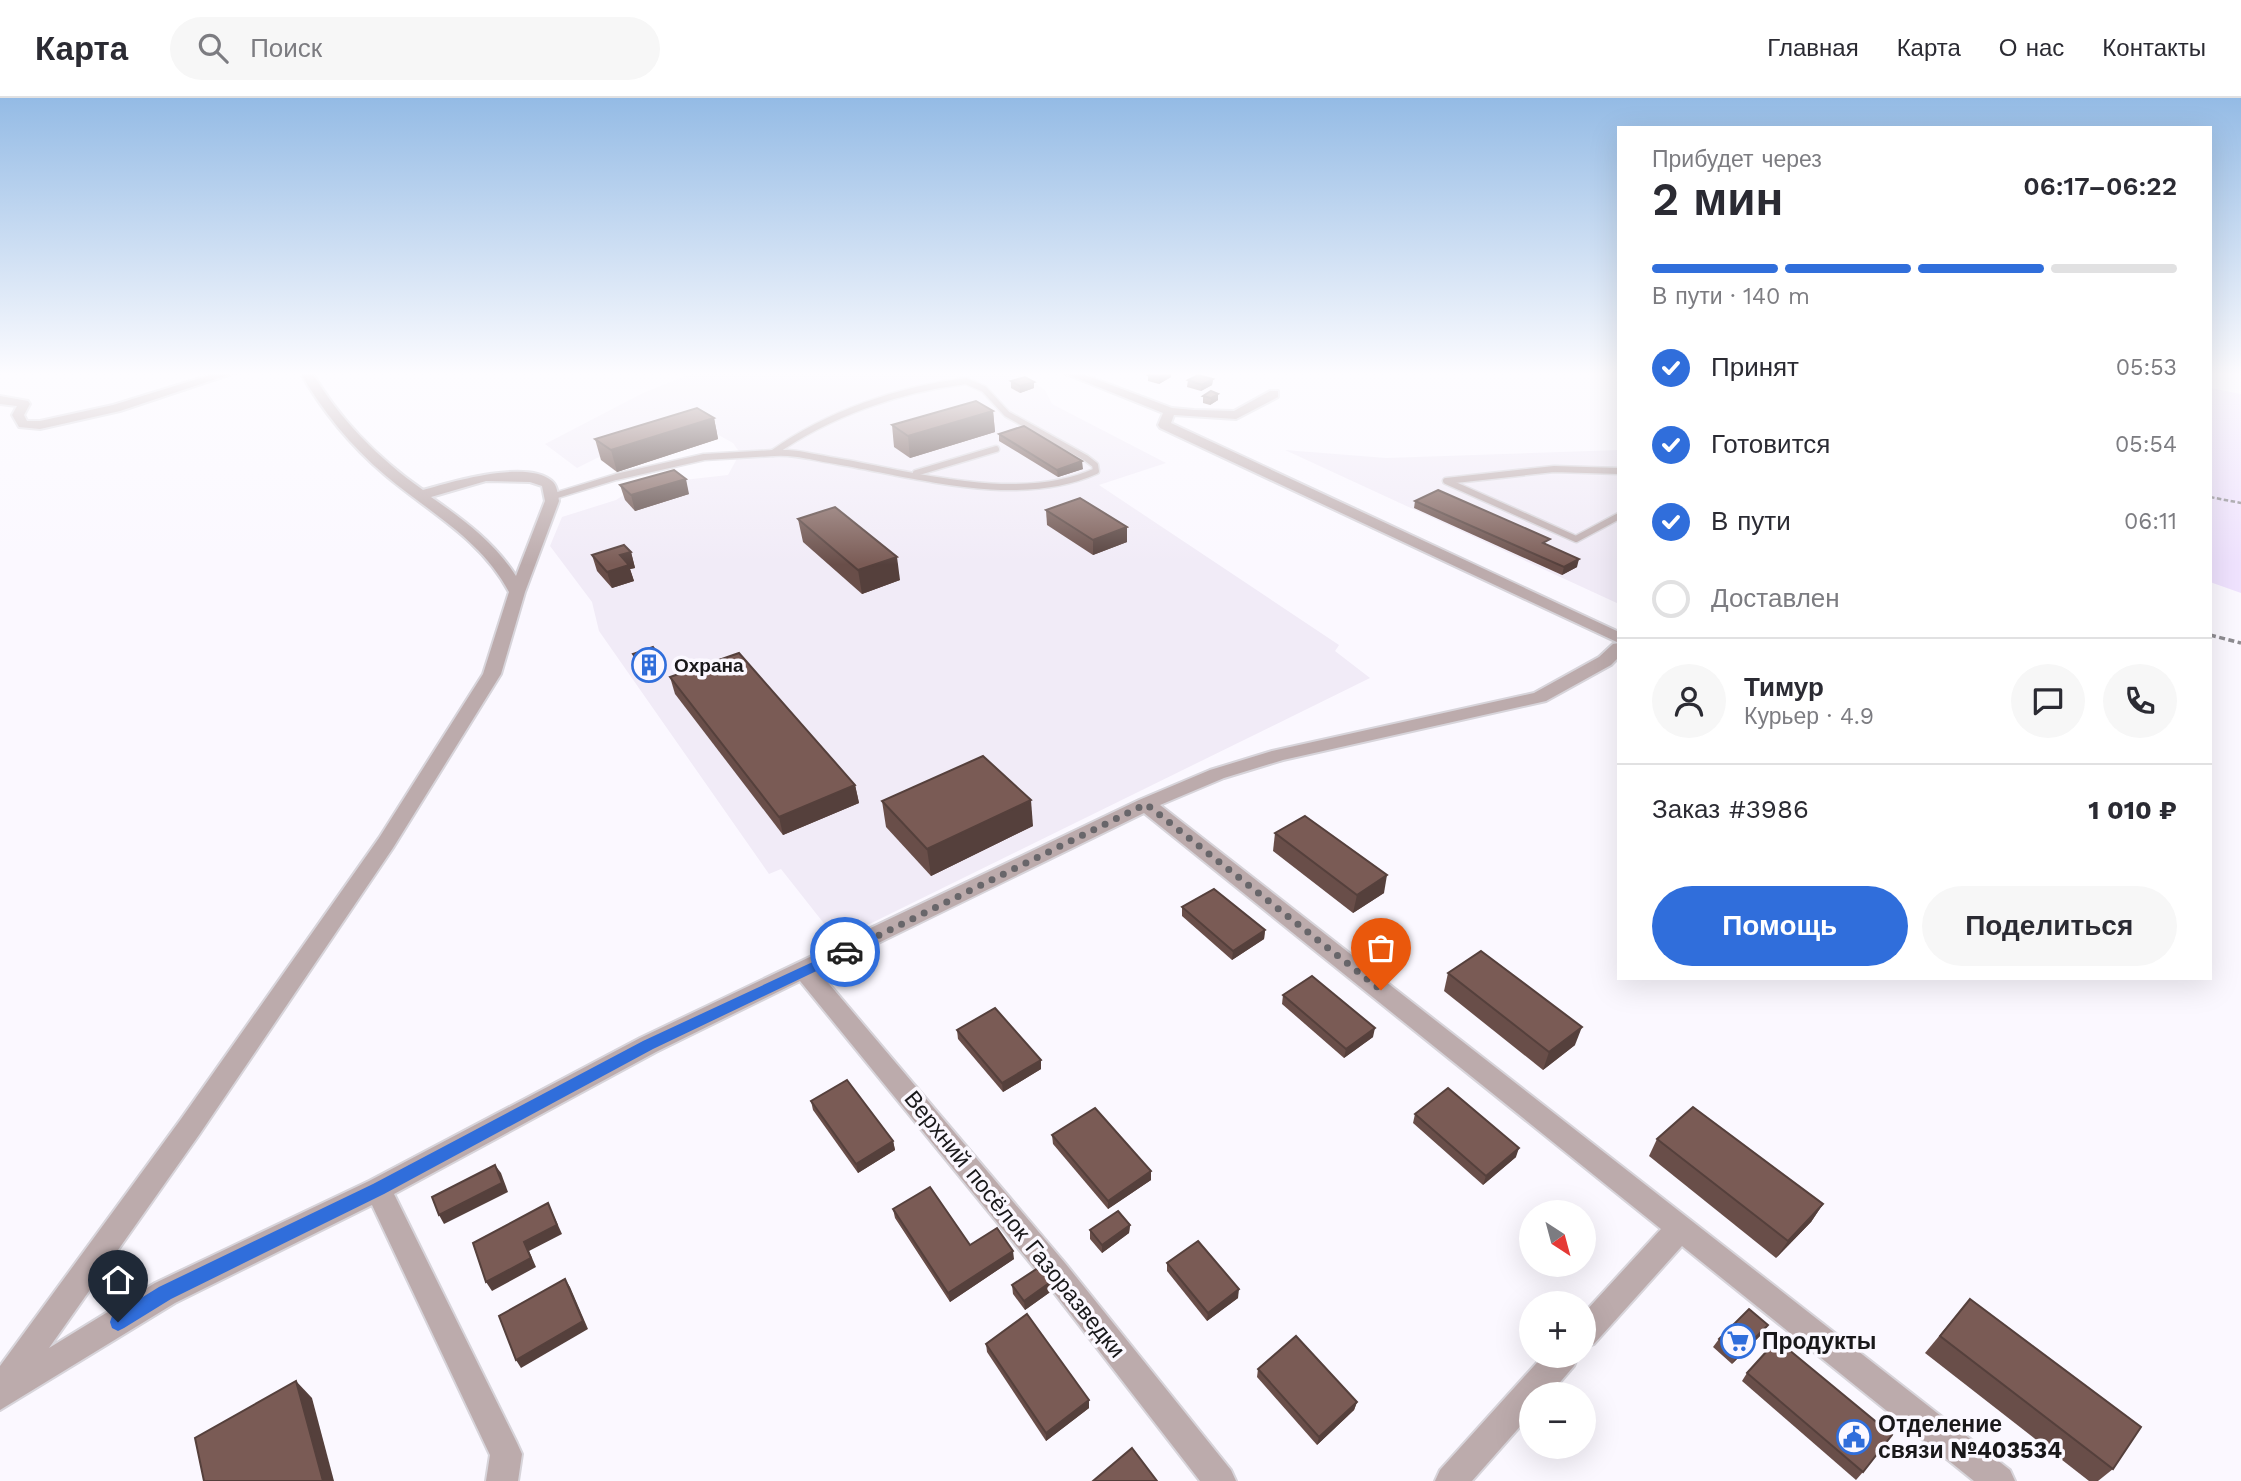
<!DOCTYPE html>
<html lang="ru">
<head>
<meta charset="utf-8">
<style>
  body { margin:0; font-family:"Work Sans",sans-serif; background:#f7f7f7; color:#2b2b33; height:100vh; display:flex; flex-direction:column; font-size:26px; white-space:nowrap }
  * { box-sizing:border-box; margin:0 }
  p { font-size:23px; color:#7c7c81 }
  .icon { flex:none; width:38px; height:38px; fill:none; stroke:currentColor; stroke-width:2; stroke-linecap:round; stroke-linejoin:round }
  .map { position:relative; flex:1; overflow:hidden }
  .sheet { position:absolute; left:1617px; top:28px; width:595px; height:854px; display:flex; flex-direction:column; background:#fff; border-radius:0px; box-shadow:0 7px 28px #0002 }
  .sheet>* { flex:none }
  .needle { width:46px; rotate:144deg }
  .tools { position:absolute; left:1519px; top:1102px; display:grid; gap:14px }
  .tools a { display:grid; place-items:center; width:77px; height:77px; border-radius:50%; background:#fff; box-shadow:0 7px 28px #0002; font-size:35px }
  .pin { position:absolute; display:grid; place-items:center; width:60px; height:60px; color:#fff; margin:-72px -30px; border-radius:50% 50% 50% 0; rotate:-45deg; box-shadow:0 0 7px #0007 }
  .pin .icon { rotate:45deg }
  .courier { position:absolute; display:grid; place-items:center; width:70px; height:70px; margin:-35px; border:5px solid #306edb; border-radius:50%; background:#fff; color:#222; box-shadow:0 2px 9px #0007 }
  .headline em { font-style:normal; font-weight:600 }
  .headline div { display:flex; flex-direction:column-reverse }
  .headline { display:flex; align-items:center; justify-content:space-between; height:119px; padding:0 35px }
  h1 { font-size:46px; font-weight:600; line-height:52px }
  .bar { display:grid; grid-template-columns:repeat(4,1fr); gap:10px 7px; align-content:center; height:84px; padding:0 35px }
  .bar i { height:9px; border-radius:5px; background:#e1e1e2 }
  .bar .on { background:#306edb }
  .bar p { grid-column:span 4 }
  .line { display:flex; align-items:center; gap:18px; padding:0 35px; border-top:2px solid #e1e1e2 }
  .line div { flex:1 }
  .round { display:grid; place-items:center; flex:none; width:74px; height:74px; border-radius:37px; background:#f7f7f7 }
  ol { padding:0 35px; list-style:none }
  li { display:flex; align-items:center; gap:21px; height:77px }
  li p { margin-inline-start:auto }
  li .icon { padding:7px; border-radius:50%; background:#306edb; color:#fff; stroke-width:4 }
  li:last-child { color:#7c7c81 }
  li i { width:38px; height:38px; border:4px solid #e1e1e2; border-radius:50% }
  .primary-button { display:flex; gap:14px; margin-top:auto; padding:14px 35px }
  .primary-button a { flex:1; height:80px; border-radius:42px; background:#306edb; color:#fff; font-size:28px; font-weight:600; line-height:80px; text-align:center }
  .primary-button a+a { background:#f7f7f7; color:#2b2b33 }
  header { display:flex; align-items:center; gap:42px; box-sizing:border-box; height:98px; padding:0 35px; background:#fff; border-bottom:2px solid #e1e1e2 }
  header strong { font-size:33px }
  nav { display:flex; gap:38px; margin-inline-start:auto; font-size:24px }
  .search { width:490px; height:63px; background:#f7f7f7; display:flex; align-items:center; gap:18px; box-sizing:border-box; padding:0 24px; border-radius:38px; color:#7c7c81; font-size:26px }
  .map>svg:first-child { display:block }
  .built { fill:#f1ebf7 }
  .green { fill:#efe2fe }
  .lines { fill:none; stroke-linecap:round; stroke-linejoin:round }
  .lane-casing { stroke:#d7d4da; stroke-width:9 }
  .street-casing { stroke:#d7d4da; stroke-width:4 }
  .path-far1 { stroke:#8e8c91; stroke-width:2.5; stroke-dasharray:4.5 2.5; stroke-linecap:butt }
  .path { stroke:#8e8c91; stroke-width:3.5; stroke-dasharray:6 3.5; stroke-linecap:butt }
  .lane { stroke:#bcabac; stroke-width:6 }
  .street { fill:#bcabac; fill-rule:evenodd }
  .wall { fill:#694e49 }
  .shaded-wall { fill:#55403c }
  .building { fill:#7a5b55; stroke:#55403c; stroke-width:2 }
  .route { fill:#306edb }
  .done { stroke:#68666a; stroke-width:7; stroke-dasharray:0 12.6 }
  .labels { text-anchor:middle; stroke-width:7; stroke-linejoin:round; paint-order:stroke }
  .poi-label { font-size:19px; font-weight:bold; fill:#19181a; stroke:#fbf8ff; text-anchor:start }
  .near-street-label { font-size:23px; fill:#19181a; stroke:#fbf8ff }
  .near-poi-label { font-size:23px; font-weight:bold; fill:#19181a; stroke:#fbf8ff; text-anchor:start }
</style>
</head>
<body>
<header>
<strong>Карта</strong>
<div class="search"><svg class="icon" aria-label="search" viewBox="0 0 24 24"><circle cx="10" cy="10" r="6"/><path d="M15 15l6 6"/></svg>Поиск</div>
<nav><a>Главная</a><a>Карта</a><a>О нас</a><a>Контакты</a></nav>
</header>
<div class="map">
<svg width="2241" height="1383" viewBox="0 0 2241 1383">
  <rect width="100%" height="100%" fill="#fbf8ff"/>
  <g class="built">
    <polygon points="695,274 1019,275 1045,292 1052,306 1166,365 1099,387 1339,547 1335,553 1370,580 837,842 781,771 769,776 599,533 592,504 550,448 562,419 616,402 639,387 728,377 740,355 733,345 704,329 597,360 577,370 545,346 643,295"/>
    <polygon points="1285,352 1386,360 1619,352 1619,506"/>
  </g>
  <polygon class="green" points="2210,290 2241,296 2241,495 2210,484"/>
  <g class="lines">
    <g class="lane-casing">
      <g id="lane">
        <path d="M966 283 984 291 1007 316 1086 360 1095 367 1096 373C1019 408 917 377 836 363 816 360 794 353 773 355 828 316 899 291 966 283Z"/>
        <polyline points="1619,373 1554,371 1446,383 1576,441 1619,418"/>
        <polyline points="916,375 996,351"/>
        <polyline points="551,399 616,379 704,359 773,355"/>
      </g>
    </g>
    <g class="street-casing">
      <g id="street">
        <polygon points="220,274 237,274 120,313 40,331 19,329 12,317 17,308 0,306 0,298 28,303 30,306 24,317 27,323 40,323 113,307"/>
        <path d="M300 274H312C339 321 379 361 423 392 451 384 527 361 552 383 557 387 558 396 559 403L525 494 501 576 393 750 199 1037 49 1250 155 1185 369 1083 640 940 1139 702 1210 672 1272 653 1534 595 1599 559 1613 546 1619 545V559L1611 567 1546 603 1283 662 1224 680 1160 707 2010 1372 2015 1383H1974L1682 1148 1594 1246 1584 1250V1215L1661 1131 1144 715 819 874 1065 1165 1231 1372 1236 1383H1200L1045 1183 800 883 656 954 394 1096 517 1345 522 1356 518 1383H486L490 1357 372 1107 175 1205 0 1312V1268L181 1021 379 740 483 576 509 494C481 441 430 415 385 377 352 349 322 313 300 274ZM486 383 530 384 542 388 545 403 516 478C495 445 463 421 431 399Z"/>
        <polygon points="1061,274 1077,274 1172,310 1194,312 1234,313 1270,293 1278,293 1278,299 1236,321 1174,317 1171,325 1619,534 1619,545 1160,330 1158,327 1163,315"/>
        <polygon points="1543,1258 1578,1258 1574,1268 1549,1297 1531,1297 1531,1316 1472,1383 1435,1383 1440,1372"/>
      </g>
    </g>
    <polyline class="path-far1" points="2210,399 2241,405"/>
    <polyline class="path" points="2210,537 2241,545"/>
    <use href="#lane" class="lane"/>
    <use href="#street" class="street"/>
  </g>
  <g class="wall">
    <polygon points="1148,277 1171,279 1159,286 1148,283"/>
    <polygon points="1213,281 1212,287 1201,293 1187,289 1188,282"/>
    <polygon points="1011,283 1034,284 1034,290 1020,295 1011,290"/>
    <polygon points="1218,296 1218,302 1210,307 1203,305 1203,298"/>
    <polygon points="993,313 995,334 910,360 894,349 892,327"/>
    <polygon points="714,320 718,341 617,374 601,362 595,341"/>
    <polygon points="999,336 1083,371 1058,379 999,343"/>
    <polygon points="620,387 689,396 635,413 625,402"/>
    <polygon points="1415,403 1548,447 1577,469 1562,477 1414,410"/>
    <polygon points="1046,412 1127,444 1093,457 1047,427"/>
    <polygon points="798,421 900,482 862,496 803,444"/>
    <polygon points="631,454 635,470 630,471 634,483 612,490 597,473 592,457"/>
    <polygon points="633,556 661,560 664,569 643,576 635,564"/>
    <polygon points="670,579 855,687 859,705 783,737 675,596"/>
    <polygon points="882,703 1033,728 931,778 886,729"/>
    <polygon points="1275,735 1384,795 1353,815 1273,753"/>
    <polygon points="1182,809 1265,832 1264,841 1232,862 1182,818"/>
    <polygon points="1448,875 1575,947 1543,972 1444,893"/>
    <polygon points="1283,897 1373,939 1344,960 1282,906"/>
    <polygon points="957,932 1041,971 1003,994 958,941"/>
    <polygon points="811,1003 893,1043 895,1052 858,1075 813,1012"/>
    <polygon points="1415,1016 1516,1059 1483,1087 1413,1025"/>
    <polygon points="1052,1037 1151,1082 1108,1111 1053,1046"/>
    <polygon points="1657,1041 1823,1106 1811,1124 1776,1160 1649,1058"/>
    <polygon points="893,1111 970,1147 1014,1161 950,1204 895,1120"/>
    <polygon points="1130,1127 1129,1135 1102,1155 1090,1141 1090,1132"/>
    <polygon points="1167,1165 1238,1200 1207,1223 1167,1173"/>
    <polygon points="1012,1187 1053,1192 1025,1212 1013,1196"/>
    <polygon points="1970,1201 2113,1371 2098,1383 2089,1383 1925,1255"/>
    <polygon points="1768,1227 1762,1236 1732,1266 1713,1249 1719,1241"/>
    <polygon points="986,1246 1089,1310 1046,1343 987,1254"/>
    <polygon points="1258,1271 1357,1304 1354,1312 1317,1347 1257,1279"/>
    <polygon points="1747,1275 1863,1374 1856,1382 1742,1283"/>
  </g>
  <g class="shaded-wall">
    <polygon points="1168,274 1171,274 1171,279 1159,286 1159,279"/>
    <polygon points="1213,281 1212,287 1201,293 1202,287"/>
    <polygon points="1034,284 1034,290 1020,295 1020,288"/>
    <polygon points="1218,296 1218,302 1210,307 1211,300"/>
    <polygon points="993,313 995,334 910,360 908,338"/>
    <polygon points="714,320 718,341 617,374 611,352"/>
    <polygon points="1082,363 1083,371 1058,379 1057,372"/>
    <polygon points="686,381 689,396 635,413 631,397"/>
    <polygon points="1127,429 1127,444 1093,457 1093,442"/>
    <polygon points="631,454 635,470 630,471 634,483 612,490 607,474 620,457"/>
    <polygon points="897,459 900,482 862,496 858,472"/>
    <polygon points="1579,461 1577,469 1562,477 1564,469"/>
    <polygon points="661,560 664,569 643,576 641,567"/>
    <polygon points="855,687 859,705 783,737 779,719"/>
    <polygon points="1031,702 1033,728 931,778 927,751"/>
    <polygon points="1387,777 1384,795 1353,815 1357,797"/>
    <polygon points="1265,832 1264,841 1232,862 1233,853"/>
    <polygon points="1582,929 1575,947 1543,972 1549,954"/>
    <polygon points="1375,930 1373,939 1344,960 1346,951"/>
    <polygon points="1041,962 1041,971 1003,994 1002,985"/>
    <polygon points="893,1043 895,1052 858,1075 856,1066"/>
    <polygon points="1519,1050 1516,1059 1483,1087 1486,1078"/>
    <polygon points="495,1067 501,1075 508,1094 444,1126 439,1117"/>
    <polygon points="1151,1073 1151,1082 1108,1111 1108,1103"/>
    <polygon points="548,1105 562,1136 529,1153 536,1169 492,1193 486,1184"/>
    <polygon points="1823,1106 1811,1124 1776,1160 1788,1143"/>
    <polygon points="1130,1127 1129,1135 1102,1155 1102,1147"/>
    <polygon points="1013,1153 1014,1161 950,1204 948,1195"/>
    <polygon points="565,1181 570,1189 588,1231 521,1270 516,1262"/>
    <polygon points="1052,1183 1053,1192 1025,1212 1024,1203"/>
    <polygon points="1239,1191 1238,1200 1207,1223 1208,1215"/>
    <polygon points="1768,1227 1762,1236 1732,1266 1737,1258"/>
    <polygon points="296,1283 312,1300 334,1383 323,1383"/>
    <polygon points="1089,1302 1089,1310 1046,1343 1046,1335"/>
    <polygon points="1357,1304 1354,1312 1317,1347 1319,1339"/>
  </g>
  <g class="building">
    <polygon points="1152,274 1168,274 1159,279 1148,277"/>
    <polygon points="1198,277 1213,281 1202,287 1188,282"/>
    <polygon points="1025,279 1034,284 1020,288 1011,283"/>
    <polygon points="1211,293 1218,296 1211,300 1203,298"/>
    <polygon points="976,303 993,313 908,338 892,327"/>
    <polygon points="697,310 714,320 611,352 595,341"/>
    <polygon points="1024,328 1082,363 1057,372 999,336"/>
    <polygon points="674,372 686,381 631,397 620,387"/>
    <polygon points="1438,392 1550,441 1543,445 1579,461 1564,469 1415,403"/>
    <polygon points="1080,400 1127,429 1093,442 1046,412"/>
    <polygon points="835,409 897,459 858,472 798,421"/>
    <polygon points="624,447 631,454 620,457 629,467 607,474 592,457"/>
    <polygon points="653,549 661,560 641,567 633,556"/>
    <polygon points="739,555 855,687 779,719 670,579"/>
    <polygon points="983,658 1031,702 927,751 882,703"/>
    <polygon points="1305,718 1387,777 1357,797 1275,735"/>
    <polygon points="1214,791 1265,832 1233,853 1182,809"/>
    <polygon points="1481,853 1582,929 1549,954 1448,875"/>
    <polygon points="1312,878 1375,930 1346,951 1283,897"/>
    <polygon points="995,910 1041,962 1002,985 957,932"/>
    <polygon points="847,982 893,1043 856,1066 811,1003"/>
    <polygon points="1448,990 1519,1050 1486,1078 1415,1016"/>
    <polygon points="1693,1009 1823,1106 1788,1143 1657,1041"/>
    <polygon points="1095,1010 1151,1073 1108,1103 1052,1037"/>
    <polygon points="495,1067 502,1085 439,1117 432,1099"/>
    <polygon points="930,1089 970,1147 997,1130 1013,1153 948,1195 893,1111"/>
    <polygon points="548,1105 557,1127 524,1144 531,1160 486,1184 473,1145"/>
    <polygon points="1118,1113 1130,1127 1102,1147 1090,1132"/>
    <polygon points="1198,1143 1239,1191 1208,1215 1167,1165"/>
    <polygon points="1041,1168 1052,1183 1024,1203 1012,1187"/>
    <polygon points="565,1181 583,1223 516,1262 499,1218"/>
    <polygon points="1970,1201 2141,1329 2113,1371 1940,1238"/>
    <polygon points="1749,1211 1768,1227 1737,1258 1719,1241"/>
    <polygon points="1027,1216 1089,1302 1046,1335 986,1246"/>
    <polygon points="1296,1238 1357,1304 1319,1339 1258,1271"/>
    <polygon points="1777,1242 1892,1337 1863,1374 1747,1275"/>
    <polygon points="296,1283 323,1383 204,1383 195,1340"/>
    <polygon points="1132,1350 1157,1383 1093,1383"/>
  </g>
  <linearGradient id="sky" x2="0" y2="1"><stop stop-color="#94bbe5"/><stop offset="0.59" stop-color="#fdfcff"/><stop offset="1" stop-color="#fdfcff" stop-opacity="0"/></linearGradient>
  <rect width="2241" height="467" fill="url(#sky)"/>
  <polygon class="route" points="845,849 851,854 850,857 653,951 384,1096 171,1201 124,1230 118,1233 112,1230 110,1224 112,1218 159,1189 373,1086 643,943"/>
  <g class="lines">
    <polyline class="done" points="845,854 1146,706 1381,892"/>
  </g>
  <defs>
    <g id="building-ring" transform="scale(1.75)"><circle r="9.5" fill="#fbf8ff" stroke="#306edb" stroke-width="1.5"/><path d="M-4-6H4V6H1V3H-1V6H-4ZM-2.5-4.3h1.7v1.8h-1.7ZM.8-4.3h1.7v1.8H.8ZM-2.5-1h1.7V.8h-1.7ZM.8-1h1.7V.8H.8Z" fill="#306edb"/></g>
    <g id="supermarket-ring" transform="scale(1.75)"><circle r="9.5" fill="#fbf8ff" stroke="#306edb" stroke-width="1.5"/><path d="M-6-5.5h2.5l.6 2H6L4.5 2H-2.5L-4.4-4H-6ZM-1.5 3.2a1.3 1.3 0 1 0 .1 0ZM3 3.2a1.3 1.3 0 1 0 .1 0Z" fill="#306edb"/></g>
    <g id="civic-ring" transform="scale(1.75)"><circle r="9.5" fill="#fbf8ff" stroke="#306edb" stroke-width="1.5"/><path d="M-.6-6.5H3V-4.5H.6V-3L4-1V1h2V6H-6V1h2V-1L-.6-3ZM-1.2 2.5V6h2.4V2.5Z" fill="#306edb"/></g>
  </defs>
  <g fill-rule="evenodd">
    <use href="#building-ring" x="649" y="567"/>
    <use href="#supermarket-ring" x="1738" y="1243"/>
    <use href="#civic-ring" x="1854" y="1339"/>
  </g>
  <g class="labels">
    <g class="poi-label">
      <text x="674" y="574">Охрана</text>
    </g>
    <g class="near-street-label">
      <text transform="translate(1015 1126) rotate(51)" y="8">Верхний посёлок Газоразведки</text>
    </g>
    <g class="near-poi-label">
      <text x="1762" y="1251">Продукты</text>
      <text x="1878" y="1334">Отделение<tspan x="1878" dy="26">связи №403534</tspan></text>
    </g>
  </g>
</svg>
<div class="tools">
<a><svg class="needle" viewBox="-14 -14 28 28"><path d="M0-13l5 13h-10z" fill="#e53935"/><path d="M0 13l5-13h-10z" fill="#7c7c81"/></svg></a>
<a>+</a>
<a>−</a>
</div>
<div class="pin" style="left:1381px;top:892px;background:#ea580c"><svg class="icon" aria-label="bag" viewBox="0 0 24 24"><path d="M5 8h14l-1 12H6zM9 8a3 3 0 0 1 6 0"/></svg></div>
<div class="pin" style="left:118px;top:1224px;background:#1f2937"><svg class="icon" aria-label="home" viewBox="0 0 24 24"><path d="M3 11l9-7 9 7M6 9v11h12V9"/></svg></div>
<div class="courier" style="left:845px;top:854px"><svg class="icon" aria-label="car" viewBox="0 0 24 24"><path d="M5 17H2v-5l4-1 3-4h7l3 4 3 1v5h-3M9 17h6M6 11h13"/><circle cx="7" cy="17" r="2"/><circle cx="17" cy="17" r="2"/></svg></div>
<section class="sheet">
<div class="headline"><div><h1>2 мин</h1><p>Прибудет через</p></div><em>06:17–06:22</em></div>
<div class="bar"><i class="on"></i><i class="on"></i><i class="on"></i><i></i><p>В пути · 140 m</p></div>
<ol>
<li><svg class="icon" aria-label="check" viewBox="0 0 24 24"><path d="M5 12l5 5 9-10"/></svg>Принят<p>05:53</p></li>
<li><svg class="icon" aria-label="check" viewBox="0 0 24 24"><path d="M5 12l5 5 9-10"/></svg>Готовится<p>05:54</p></li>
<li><svg class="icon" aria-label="check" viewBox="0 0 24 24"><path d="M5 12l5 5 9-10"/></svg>В пути<p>06:11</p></li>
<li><i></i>Доставлен</li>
</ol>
<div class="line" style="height:126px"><a class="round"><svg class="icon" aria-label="person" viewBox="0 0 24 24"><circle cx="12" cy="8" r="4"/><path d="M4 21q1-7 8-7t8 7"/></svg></a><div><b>Тимур</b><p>Курьер · 4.9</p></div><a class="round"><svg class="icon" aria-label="chat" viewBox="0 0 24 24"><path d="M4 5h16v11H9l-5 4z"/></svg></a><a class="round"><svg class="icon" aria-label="phone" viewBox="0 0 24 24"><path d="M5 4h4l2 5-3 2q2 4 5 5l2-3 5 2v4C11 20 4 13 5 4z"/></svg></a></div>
<div class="line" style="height:91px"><div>Заказ #3986</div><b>1 010 ₽</b></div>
<div class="primary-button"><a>Помощь</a><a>Поделиться</a></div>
</section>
</div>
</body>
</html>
